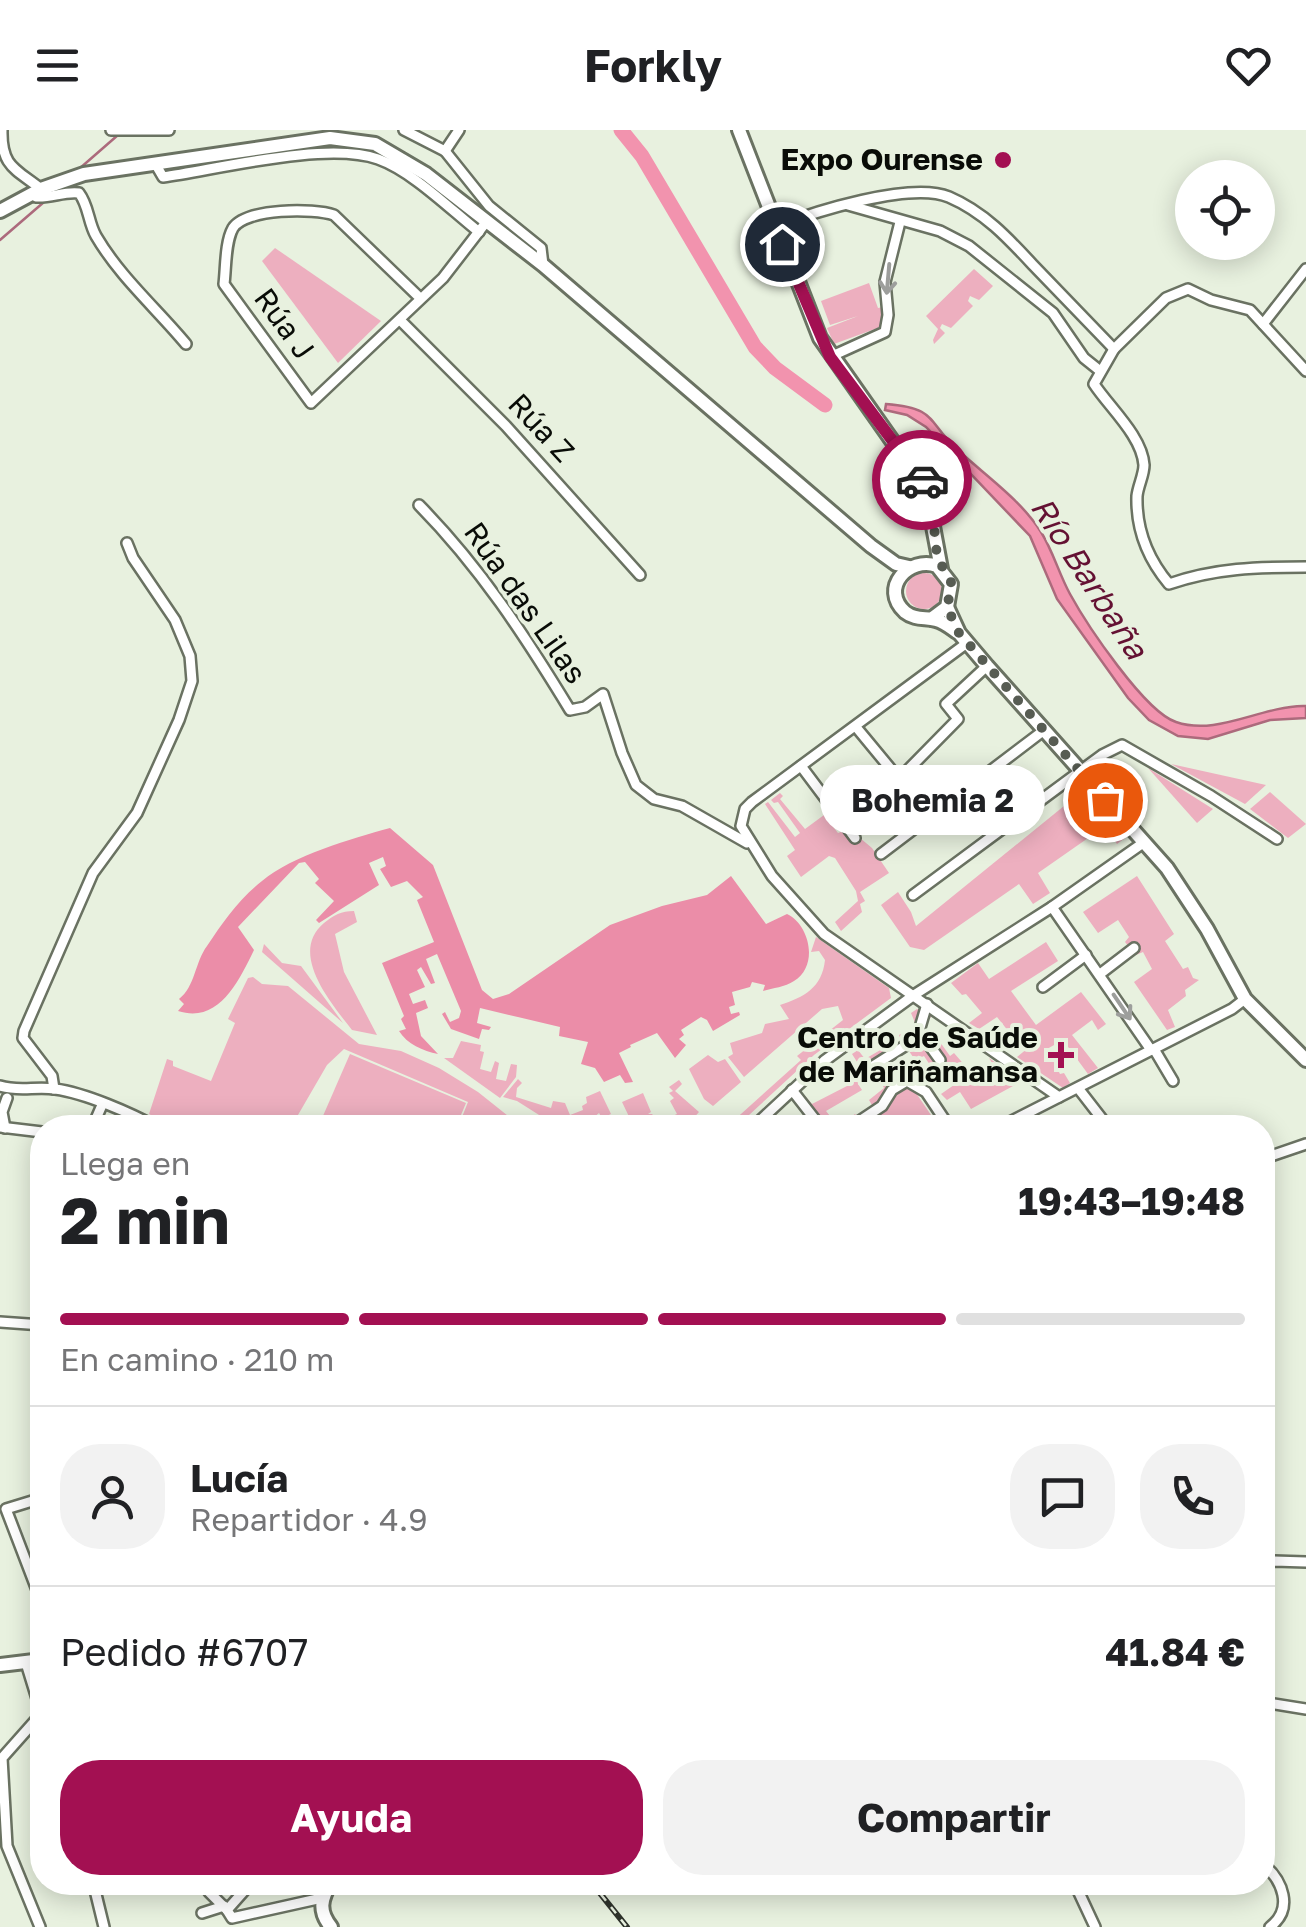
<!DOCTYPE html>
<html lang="es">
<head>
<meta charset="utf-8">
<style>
  body { margin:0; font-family:"Golos Text",sans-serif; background:#f2f2f2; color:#202124; height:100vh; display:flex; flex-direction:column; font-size:38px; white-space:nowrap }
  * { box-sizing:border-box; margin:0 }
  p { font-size:32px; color:#757577 }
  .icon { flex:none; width:55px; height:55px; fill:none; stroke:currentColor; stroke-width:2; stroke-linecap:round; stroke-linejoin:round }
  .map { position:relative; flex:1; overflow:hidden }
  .panel { position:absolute; left:30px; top:985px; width:1245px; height:780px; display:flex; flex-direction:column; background:#fff; border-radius:40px; box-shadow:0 5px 25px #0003 }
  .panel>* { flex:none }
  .controls { position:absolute; left:1175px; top:30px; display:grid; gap:20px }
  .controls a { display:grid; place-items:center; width:100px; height:100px; border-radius:50%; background:#fff; box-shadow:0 5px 25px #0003; font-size:50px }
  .pin { position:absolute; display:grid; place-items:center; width:85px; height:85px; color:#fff; margin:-42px; border:5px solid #fff; border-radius:50%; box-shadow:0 2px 10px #0007 }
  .courier { position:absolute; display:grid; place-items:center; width:100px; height:100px; margin:-50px; border:8px solid #a31052; border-radius:50%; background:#fff; color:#222; box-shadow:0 2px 12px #0007 }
  .bubble { position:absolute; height:70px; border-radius:35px; background:#fff; box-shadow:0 5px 25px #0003; font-size:32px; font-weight:700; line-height:70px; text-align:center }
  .overview em { font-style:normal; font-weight:700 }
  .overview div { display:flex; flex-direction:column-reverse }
  .overview { display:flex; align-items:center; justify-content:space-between; height:170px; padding:0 30px }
  h1 { font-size:65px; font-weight:700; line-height:75px }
  .bar { display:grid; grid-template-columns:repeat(4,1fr); gap:15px 10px; align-content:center; height:120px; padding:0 30px }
  .bar i { height:12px; border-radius:8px; background:#e0e0e0 }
  .bar .selected { background:#a31052 }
  .bar p { grid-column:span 4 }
  .line { display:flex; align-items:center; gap:25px; padding:0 30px; border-top:2px solid #e0e0e0 }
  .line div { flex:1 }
  .round { display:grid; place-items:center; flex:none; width:105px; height:105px; border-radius:40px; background:#f2f2f2 }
  .action { display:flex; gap:20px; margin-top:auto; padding:20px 30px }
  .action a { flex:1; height:115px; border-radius:40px; background:#a31052; color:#fff; font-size:40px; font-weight:700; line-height:115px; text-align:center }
  .action a+a { background:#f2f2f2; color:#202124 }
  header { display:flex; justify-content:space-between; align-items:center; height:130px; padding:0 30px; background:#fff; font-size:45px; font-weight:700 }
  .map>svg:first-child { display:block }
  .green { fill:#edafbf }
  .forest { fill:#eb8da8 }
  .water { fill:#f293ae; stroke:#ac6a7c; stroke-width:2.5 }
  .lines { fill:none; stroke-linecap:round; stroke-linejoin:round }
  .stream { stroke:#ac6a7c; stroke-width:2.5 }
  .river { stroke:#f293ae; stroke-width:15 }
  .street-casing { stroke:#6a7262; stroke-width:14 }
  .secondary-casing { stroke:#6a7262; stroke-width:18 }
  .street { stroke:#fff; stroke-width:9 }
  .secondary { stroke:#fff; stroke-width:12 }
  .rail-casing { stroke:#2f332c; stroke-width:6 }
  .rail { stroke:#e8f1df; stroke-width:2.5; stroke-dasharray:8; stroke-linecap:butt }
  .oneway { stroke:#9d9e9c }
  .done { stroke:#575c53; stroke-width:10; stroke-dasharray:0 18 }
  .route { stroke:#a31052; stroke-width:12 }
  .poi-dot { fill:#a31052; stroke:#e8f1df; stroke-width:4 }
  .labels { text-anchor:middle; stroke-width:8; stroke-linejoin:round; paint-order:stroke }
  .poi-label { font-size:30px; font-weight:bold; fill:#090c07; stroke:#e8f1df; text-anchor:end }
  .street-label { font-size:30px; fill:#090c07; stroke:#e8f1df }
  .water-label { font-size:32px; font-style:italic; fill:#641133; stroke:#e8f1df }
</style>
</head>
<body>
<header><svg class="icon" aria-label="menu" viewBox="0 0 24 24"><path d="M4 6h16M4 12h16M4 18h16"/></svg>Forkly<svg class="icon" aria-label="heart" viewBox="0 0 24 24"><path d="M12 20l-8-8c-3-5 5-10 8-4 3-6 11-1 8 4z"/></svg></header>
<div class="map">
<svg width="1306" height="1797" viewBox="0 0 1306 1797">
  <rect width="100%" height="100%" fill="#e8f1df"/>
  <g class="green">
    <polygon points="275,118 381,191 338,233 262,131"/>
    <polygon points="974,139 993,156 979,170 970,166 968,171 973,176 951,198 942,194 940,198 945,203 934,214 933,210 938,199 926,186"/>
    <polygon points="869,153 878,178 883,177 883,196 834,214 827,198 858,186 830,195 821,171"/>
    <circle cx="924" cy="461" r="18"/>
    <polygon points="1171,634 1266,655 1245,674"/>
    <polygon points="1148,638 1213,679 1197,693"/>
    <polygon points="1076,649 1125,708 1117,714 1087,671 1072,683 1091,706 1038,743 1050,763 1033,774 1019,754 924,820 910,817 881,775 898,762 911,782 916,796 1080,663 1071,653"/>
    <polygon points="1270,662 1306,694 1288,708 1250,679"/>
    <polygon points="780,663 783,666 780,669 805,699 824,685 838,703 846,700 854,712 860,708 872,718 889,743 860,762 865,771 860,774 862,782 841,801 835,792 858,771 856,761 835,728 829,726 801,747 787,726 795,720 765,674 768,672 795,707 800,703 778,672 774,673 771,670"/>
    <polygon points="1137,746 1174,804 1165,811 1183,839 1188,837 1193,848 1199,850 1185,860 1186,866 1168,880 1175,897 1167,900 1134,852 1152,839 1143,822 1136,825 1125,812 1129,807 1118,790 1098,803 1083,782"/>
    <path d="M354 781 357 792 335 804 344 842 377 905 352 900C331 873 288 823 324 793 334 785 341 781 354 781Z"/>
    <path d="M816 807 889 858 891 868 814 925 736 997 731 993 801 930 797 926 843 890 838 876 822 879 744 947 728 927 733 924 730 913 762 903 765 894 789 889 780 875C804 867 822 858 825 830L819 821 811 822Z"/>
    <polygon points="1046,812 1058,831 1011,861 1036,895 1081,862 1106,894 1098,900 1092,890 1072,905 1098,938 1088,944 1063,910 1047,919 1060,944 1064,943 1070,953 1063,958 1017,927 1028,918 1014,899 1009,902 997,887 979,899 969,893 982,883 966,864 962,865 951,853 978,833 989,849"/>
    <polygon points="264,814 282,833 301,836 343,893 262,822"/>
    <polygon points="253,847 262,854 288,856 359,914 401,921 439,938 478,962 522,997 458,997 468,972 344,919 327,935 291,997 172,997 149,984 167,929 173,931 173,936 211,951 235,893 228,889 248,848"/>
    <polygon points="917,879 932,886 923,896 934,916 940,912 950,926 954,923 967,938 972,934 987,956 1000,946 989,928 1022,951 971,979 960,962 947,970 941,964 954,955 942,938 934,941 924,926 915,930 907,918 870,936 873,943 858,954 862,960 826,981 838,996 855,984 858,987 873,977 869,970 884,958 881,952 910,938 919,952 927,948 931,951 916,963 931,985 916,997 909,991 899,997 796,998 806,990 797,974 805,966 812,974 847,956 843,947 859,935 852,924 858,920 865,929 882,919 887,921 901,910 899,905 916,895 911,883"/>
    <polygon points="461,911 481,915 480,921 484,922 480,939 491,942 495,931 499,933 496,949 506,951 511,934 517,935 516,947 500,968 444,928 453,928"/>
    <polygon points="350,924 466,973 456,997 319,995"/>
    <polygon points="708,925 718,932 725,929 741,952 713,976 704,969 689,939"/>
    <polygon points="518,949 522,953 517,958 516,967 551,978 553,971 565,973 570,985 583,980 582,976 587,973 586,967 600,961 611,984 602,988 599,983 588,992 591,997 558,997 517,971 503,967"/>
    <polygon points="679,950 682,954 675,961 699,982 690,992 691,997 634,997 622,972 643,963 651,982 648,984 652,984 659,992 677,984 670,971 674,968 669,963 673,961 669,957"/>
  </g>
  <path class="forest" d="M390 698 433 735 482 860 493 869 509 864 610 795 662 776 707 765 731 746 766 794 787 784C810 795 819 836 794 851 785 857 773 858 763 861L765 855 752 852 750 857 732 862 735 875 729 877 731 884 739 882 740 885 713 901 707 890 701 887 681 900 684 905 679 909 686 915 675 928 657 903 630 915 631 917 619 923 633 952 625 953 620 945 604 952 595 938 581 934 588 912 559 906 560 897 480 878 477 893 491 897 489 900 482 899 479 909 451 899 442 884 445 882 450 892 459 888 461 881 437 824 426 829 435 853 431 854 421 837 417 840 425 857 409 864 413 874 425 870 428 878 416 883 421 906 438 924C423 921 407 914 399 901L406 899 401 889 404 886 382 833 434 812 417 770 423 767 407 751 391 757 380 739 386 736 383 727 369 733 379 755 319 793 316 790 334 771 315 753 319 749 305 732 299 733 238 797 254 820C238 853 218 894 178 881L184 874 179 869C195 857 195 832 207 816 223 792 239 769 262 751 293 725 351 709 390 698Z"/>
  <path class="water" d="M886 274C939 278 926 292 959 321 986 346 1021 370 1041 402 1053 421 1059 444 1070 464 1087 495 1145 582 1176 592 1217 606 1259 577 1303 576H1306V588L1270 590 1208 609 1178 606 1149 590 1128 568 1057 469 1030 406 926 297 907 285 885 280Z"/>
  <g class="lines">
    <g class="stream">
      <polyline points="79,39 118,5"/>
      <polyline points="0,110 44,72"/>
    </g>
    <polyline class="river" points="621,0 642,26 755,217 775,238 825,275"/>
    <g class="street-casing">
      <g id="street">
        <path d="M2 0C1 37 16 39 41 59"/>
        <polyline points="111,0 169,0"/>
        <polyline points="404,0 445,21 489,76 541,118 543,135"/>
        <polyline points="445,21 459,0"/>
        <path d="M156 35 163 47C219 39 327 11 378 29 412 41 450 79 479 102"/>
        <path d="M36 67C52 68 64 61 79 63 89 76 88 92 96 106 120 147 156 178 186 214"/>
        <polyline points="848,75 940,101 969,116 1053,183 1084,228 1099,240"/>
        <path d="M776 97C813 82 911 51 949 67 984 82 1008 108 1033 135 1060 163 1087 191 1114 219L1166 168 1188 159 1211 170 1250 180 1306 241"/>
        <path d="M420 168 334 85C314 78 246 78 233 98 225 112 226 138 224 154L311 273 443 148 487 91"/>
        <polyline points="400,190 506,296 640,445"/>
        <polyline points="1263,194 1306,139"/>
        <path d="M1114 219 1094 254C1109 277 1142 306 1144 335 1144 345 1138 356 1137 366 1136 400 1148 429 1169 454 1215 438 1258 437 1306 437"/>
        <polyline points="832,226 885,202 888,185 885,152 900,92"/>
        <path d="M419 375C480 437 525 506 570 580L585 577 603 564 622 623 636 655 654 669 682 676 747 713"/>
        <polyline points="967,513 752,672 745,679 741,696 772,746 824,804 1059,967"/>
        <polyline points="856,597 899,649 958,589 946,574 987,536"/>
        <polyline points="801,636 855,708"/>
        <polyline points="881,724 1043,601"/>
        <polyline points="913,765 1102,625 1122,615 1211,666 1277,709"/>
        <polyline points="1052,777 1151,920"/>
        <polyline points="1100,844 1134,818"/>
        <polyline points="1043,857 1086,825"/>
        <polyline points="927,874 919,901 940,930"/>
        <polyline points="1154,919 1173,951"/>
        <polyline points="873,936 922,905"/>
        <path d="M0 956C19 962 36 956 55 959 85 963 131 983 158 998"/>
        <polyline points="1078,958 1109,998"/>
        <polyline points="54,959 52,946 23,908 24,901 93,743 137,683 179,590 192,551 190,526 175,490 133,428 127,413"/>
        <polyline points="792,960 817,992 830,998"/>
        <polyline points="0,997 42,1002"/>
        <polyline points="5,998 2,982 7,968"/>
        <polyline points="92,998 102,975"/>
        <polyline points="752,998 824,931 914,865 1052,777 1143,713"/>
        <polyline points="849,998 882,976 892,960 907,951 926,962 950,998"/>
        <polyline points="998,998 1232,879 1245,869"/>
        <polyline points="1262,1029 1306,1014"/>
        <polyline points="0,1192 42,1195"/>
        <polyline points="42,1368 6,1379 42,1473"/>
        <polyline points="1262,1435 1274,1431 1306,1432"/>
        <polyline points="26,1533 42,1585"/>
        <polyline points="1262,1572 1306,1579"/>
        <path d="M1262 1733C1283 1750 1294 1779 1270 1797"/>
        <polyline points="93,1752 104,1797"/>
        <polyline points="252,1752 227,1780 232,1788 322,1768"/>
        <polyline points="1074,1752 1095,1797"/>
        <polyline points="209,1762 227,1780"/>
        <polyline points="202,1783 224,1776"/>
        <polyline points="40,1797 7,1716 2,1628 42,1583"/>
      </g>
    </g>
    <g class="secondary-casing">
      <g id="secondary">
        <polyline points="739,0 820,208 926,359 941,439"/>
        <polyline points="0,81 41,59 84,44 330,8 375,14 426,44 543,135 871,416 896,434 909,437"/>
        <polyline points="947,477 959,503 987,536 1167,738 1207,799 1245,869 1306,930"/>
        <path d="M931 489 947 477 951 454 937 436C909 426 879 458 905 482 915 490 925 487 936 490 944 492 950 497 957 502"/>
        <polyline points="0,1535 42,1530"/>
        <path d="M331 1797C318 1781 321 1769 331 1752"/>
      </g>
    </g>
    <use href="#street" class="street"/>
    <use href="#secondary" class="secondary"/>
    <g class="rail-casing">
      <polyline id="rail" points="591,1752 627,1797"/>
    </g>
    <use href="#rail" class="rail"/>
  </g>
  <defs><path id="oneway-shaft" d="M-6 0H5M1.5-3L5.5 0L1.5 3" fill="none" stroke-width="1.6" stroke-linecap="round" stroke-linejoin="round" transform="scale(2.5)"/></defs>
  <g class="oneway">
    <use href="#oneway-shaft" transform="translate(888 149) rotate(95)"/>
    <use href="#oneway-shaft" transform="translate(1122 877) rotate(56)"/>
  </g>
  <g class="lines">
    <polyline class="done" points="922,350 932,374 937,427 952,454 947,477 959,503 1105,670"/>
    <polyline class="route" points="782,114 830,227 922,350"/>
  </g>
  <g class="poi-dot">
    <circle cx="1003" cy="30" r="10"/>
    <path d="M1056 910h10v10h10v10h-10v10h-10v-10h-10v-10h10z"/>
  </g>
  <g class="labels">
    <g class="poi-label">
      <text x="983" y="40">Expo Ourense</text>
      <text x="1038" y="918">Centro de Saúde<tspan x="1038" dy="34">de Mariñamansa</tspan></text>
    </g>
    <g class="street-label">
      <text transform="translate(284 194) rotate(54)" y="10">Rúa J</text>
      <text transform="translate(541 298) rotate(47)" y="10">Rúa Z</text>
      <text transform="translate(525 473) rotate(55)" y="10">Rúa das Lilas</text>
    </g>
    <g class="water-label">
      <text transform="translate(1089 448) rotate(57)" y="11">Río Barbaña</text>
    </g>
  </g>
</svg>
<div class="controls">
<a><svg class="icon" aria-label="locate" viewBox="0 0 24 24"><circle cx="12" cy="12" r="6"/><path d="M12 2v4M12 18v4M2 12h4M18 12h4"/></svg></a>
</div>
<div class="pin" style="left:1105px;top:670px;background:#ea580c"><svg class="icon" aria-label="bag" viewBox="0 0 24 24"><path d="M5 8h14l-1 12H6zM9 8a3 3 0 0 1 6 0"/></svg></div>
<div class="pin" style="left:782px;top:114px;background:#1f2937"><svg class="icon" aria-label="home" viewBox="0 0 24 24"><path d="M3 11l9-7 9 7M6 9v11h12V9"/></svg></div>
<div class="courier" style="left:922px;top:350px"><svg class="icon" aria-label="car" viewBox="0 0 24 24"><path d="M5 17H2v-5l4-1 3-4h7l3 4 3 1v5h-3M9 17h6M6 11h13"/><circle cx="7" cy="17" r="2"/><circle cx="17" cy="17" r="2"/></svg></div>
<div class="bubble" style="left:820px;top:635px;width:225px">Bohemia 2</div>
<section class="panel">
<div class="overview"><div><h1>2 min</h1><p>Llega en</p></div><em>19:43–19:48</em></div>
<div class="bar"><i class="selected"></i><i class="selected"></i><i class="selected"></i><i></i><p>En camino · 210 m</p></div>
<div class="line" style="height:180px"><a class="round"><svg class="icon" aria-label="person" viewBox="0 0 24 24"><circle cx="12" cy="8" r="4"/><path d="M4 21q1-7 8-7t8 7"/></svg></a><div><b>Lucía</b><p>Repartidor · 4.9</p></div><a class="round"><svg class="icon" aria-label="chat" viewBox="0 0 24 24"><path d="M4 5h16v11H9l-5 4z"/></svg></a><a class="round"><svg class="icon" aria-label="phone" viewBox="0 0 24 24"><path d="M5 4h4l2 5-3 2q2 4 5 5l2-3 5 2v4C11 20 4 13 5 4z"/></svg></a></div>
<div class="line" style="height:130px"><div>Pedido #6707</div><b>41.84 €</b></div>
<div class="action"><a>Ayuda</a><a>Compartir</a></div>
</section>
</div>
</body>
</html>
